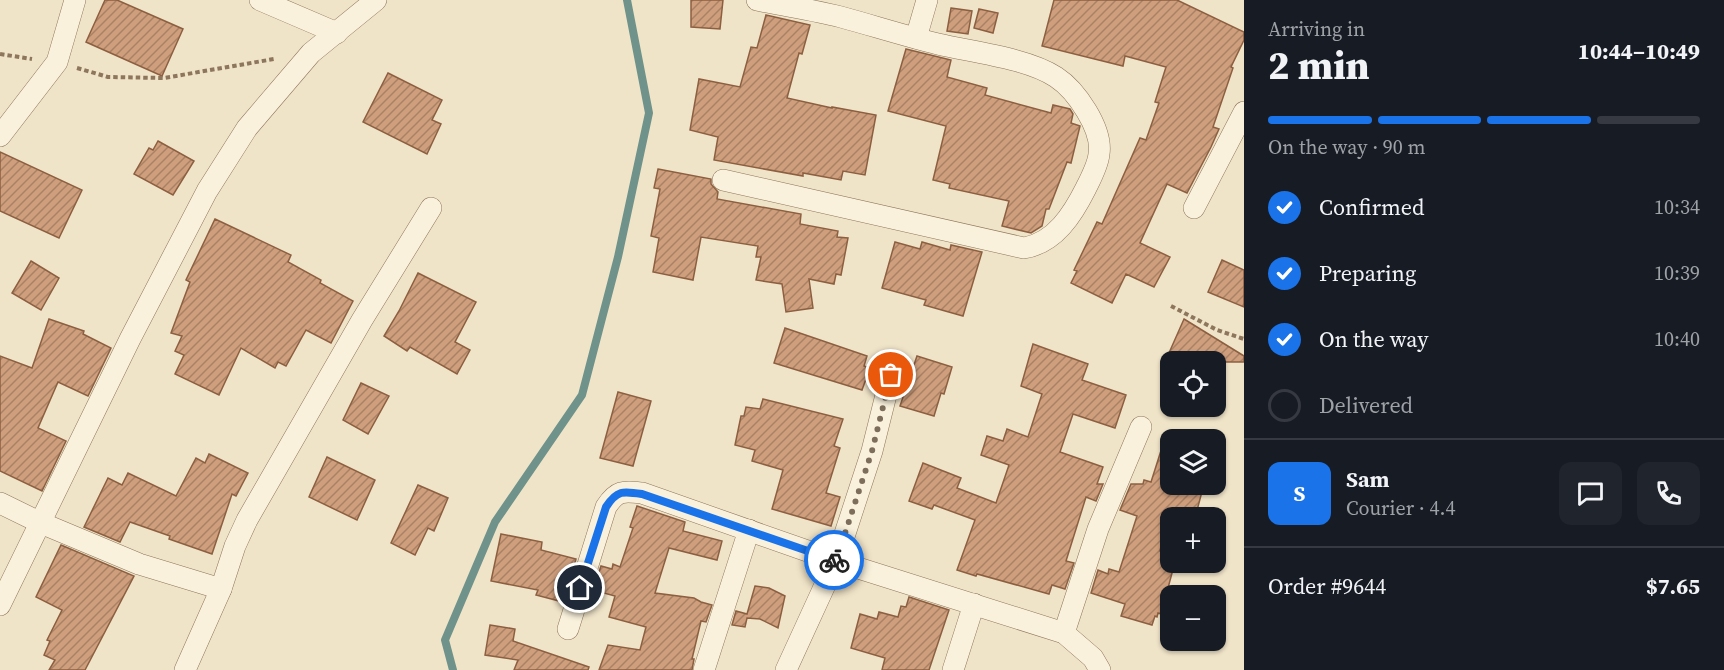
<!DOCTYPE html>
<html lang="en">
<head>
<meta charset="utf-8">
<style>
  body { margin:0; font-family:"Source Serif 4",serif; background:#20242c; color:#f1f3f6; height:100vh; display:flex; flex-direction:column; font-size:22px; white-space:nowrap }
  * { box-sizing:border-box; margin:0 }
  p { font-size:20px; color:#9ea1a6 }
  .icon { flex:none; width:33px; height:33px; fill:none; stroke:currentColor; stroke-width:2; stroke-linecap:round; stroke-linejoin:round }
  .map { position:relative; flex:1; overflow:hidden }
  .sheet { display:flex; flex-direction:column; background:#171b24; width:480px }
  .sheet>* { flex:none }
  .fabs { position:absolute; left:1160px; top:351px; display:grid; gap:12px }
  .fabs a { display:grid; place-items:center; width:66px; height:66px; border-radius:12px; background:#171b24; box-shadow:0 2px 4px #0004; font-size:30px }
  .pin { position:absolute; display:grid; place-items:center; width:51px; height:51px; color:#fff; margin:-26px; border:3px solid #fff; border-radius:50%; box-shadow:0 2px 6px #0007 }
  .courier { position:absolute; display:grid; place-items:center; width:60px; height:60px; margin:-30px; border:4px solid #1a73e8; border-radius:50%; background:#fff; color:#222; box-shadow:0 2px 8px #0007 }
  .overview em { font-style:normal; font-weight:800 }
  .overview div { display:flex; flex-direction:column-reverse }
  .overview { display:flex; align-items:center; justify-content:space-between; height:102px; padding:0 24px }
  h1 { font-size:39px; font-weight:800; line-height:45px }
  .bar { display:grid; grid-template-columns:repeat(4,1fr); gap:9px 6px; align-content:center; height:72px; padding:0 24px }
  .bar i { height:8px; border-radius:4px; background:#363941 }
  .bar .active { background:#1a73e8 }
  .bar p { grid-column:span 4 }
  .line { display:flex; align-items:center; gap:15px; padding:0 24px; border-top:2px solid #363941 }
  .line div { flex:1 }
  .round { display:grid; place-items:center; flex:none; width:63px; height:63px; border-radius:12px; background:#20242c }
  ol { padding:0 24px; list-style:none }
  li { display:flex; align-items:center; gap:18px; height:66px }
  li p { margin-inline-start:auto }
  li .icon { padding:6px; border-radius:50%; background:#1a73e8; color:#fff; stroke-width:4 }
  li:last-child { color:#9ea1a6 }
  li i { width:33px; height:33px; border:3px solid #363941; border-radius:50% }
  main { display:flex; flex:1; min-height:0 }
  .map>svg:first-child { display:block }
  .lines { fill:none; stroke-linecap:round; stroke-linejoin:round }
  .stream { stroke:#6f938a; stroke-width:8 }
  .building { fill:url(#building-hatch); stroke:#8d5f41; stroke-width:1.5 }
  .minor-casing { stroke:#8d765c; stroke-width:22 }
  .path { stroke:#8d765c; stroke-width:4; stroke-dasharray:4.5 3; stroke-linecap:butt }
  .minor { stroke:#faf1dc; stroke-width:21 }
  .done { stroke:#7c6e5b; stroke-width:6; stroke-dasharray:0 10.8 }
  .route { stroke:#1a73e8; stroke-width:8 }
</style>
</head>
<body>
<main>
<div class="map">
<svg width="1244" height="670" viewBox="0 0 1244 670">
  <defs>
    <pattern id="building-hatch" width="6" height="6" patternUnits="userSpaceOnUse" patternTransform="scale(1.5)"><rect width="6" height="6" fill="#cf9f7d"/><path d="M-1 1l2-2M0 6l6-6M5 7l2-2" fill="none" stroke="#a98266"/></pattern>
  </defs>
  <rect width="100%" height="100%" fill="#f0e4c8"/>
  <g class="lines">
    <polyline class="stream" points="453,670 445,640 495,522 582,395 618,257 649,113 627,0"/>
  </g>
  <g class="building">
    <polygon points="105,0 117,0 183,29 162,76 86,42"/>
    <polygon points="691,0 723,0 720,29 691,27"/>
    <polygon points="1054,0 1177,0 1244,32 1244,40 1231,67 1233,68 1213,127 1219,129 1211,147 1187,193 1167,184 1140,243 1170,257 1154,287 1126,274 1112,303 1071,283 1077,271 1074,270 1097,222 1102,224 1140,138 1146,140 1159,103 1155,102 1166,67 1125,56 1123,66 1042,46"/>
    <polygon points="951,8 972,11 968,34 947,31"/>
    <polygon points="979,9 998,13 993,33 974,28"/>
    <polygon points="766,15 810,25 802,54 799,53 787,98 832,108 832,107 876,115 865,175 843,171 841,180 803,173 803,176 714,160 718,137 690,130 699,79 740,87 751,47 757,48"/>
    <polygon points="906,49 951,60 947,77 987,88 985,95 1051,113 1053,105 1070,109 1073,114 1071,123 1080,126 1071,163 1067,162 1049,209 1046,209 1042,226 1031,233 1002,226 1009,201 949,188 950,184 933,180 946,126 888,111"/>
    <polygon points="388,73 442,100 432,120 441,124 427,154 363,122"/>
    <polygon points="158,141 194,161 173,195 134,174 149,148 153,150"/>
    <polygon points="0,152 82,190 59,238 0,211"/>
    <polygon points="658,169 711,179 711,184 718,192 717,199 801,214 800,224 838,231 837,237 848,238 841,275 836,274 834,284 809,279 813,308 786,312 782,284 756,280 761,257 756,257 758,246 701,237 693,280 653,272 659,238 651,236 660,189 654,188"/>
    <polygon points="215,219 291,255 288,262 321,280 320,283 353,301 331,343 306,330 286,366 278,362 275,368 241,348 219,395 175,374 184,355 175,351 182,336 171,333 190,282 186,280"/>
    <polygon points="895,242 920,249 922,242 950,250 951,245 982,252 963,316 924,305 926,300 882,288"/>
    <polygon points="1222,260 1244,270 1244,307 1208,292"/>
    <polygon points="31,261 59,278 41,310 12,293"/>
    <polygon points="418,273 476,302 455,342 470,350 457,374 410,347 407,351 384,336 399,311"/>
    <polygon points="49,319 84,331 83,334 111,348 88,396 58,382 38,428 66,441 42,491 0,471 0,356 32,368"/>
    <polygon points="1184,319 1244,356 1244,362 1165,362"/>
    <polygon points="785,328 867,356 864,366 870,368 862,390 774,363"/>
    <polygon points="1033,344 1088,364 1082,380 1126,395 1115,428 1073,414 1060,452 1103,467 1097,484 1103,484 1096,501 1086,497 1066,561 1074,563 1065,589 1052,585 1049,594 977,574 976,576 957,570 975,520 934,505 932,509 909,501 923,463 961,478 957,488 996,503 1009,465 981,455 987,436 1003,441 1007,429 1028,437 1042,394 1021,386"/>
    <polygon points="917,356 952,367 944,394 941,393 934,416 900,406"/>
    <polygon points="361,383 389,396 368,434 343,420"/>
    <polygon points="618,392 651,401 633,466 600,458"/>
    <polygon points="763,399 843,419 834,446 840,448 826,493 840,497 831,526 772,509 783,470 752,461 755,450 735,445 741,416 744,416 746,407 760,409"/>
    <polygon points="1166,435 1170,436 1170,484 1204,484 1195,518 1167,518 1160,551 1170,554 1170,562 1175,562 1161,614 1158,613 1157,617 1155,616 1152,625 1121,616 1125,604 1091,593 1098,570 1108,574 1109,569 1119,572 1137,516 1120,510 1131,484 1143,484 1144,480 1151,482"/>
    <polygon points="209,454 248,473 236,496 232,494 212,554 169,539 170,536 130,522 120,542 84,527 108,478 122,485 128,473 176,496 196,458 205,463"/>
    <polygon points="327,457 375,480 357,520 309,497"/>
    <polygon points="418,485 448,498 434,531 428,528 415,555 391,543"/>
    <polygon points="637,506 685,522 683,531 722,541 717,560 669,548 655,593 694,598 701,602 712,605 706,622 701,621 692,659 694,659 692,670 599,670 608,645 640,650 646,627 609,617 615,596 593,590 601,566 612,569 613,564 620,567 633,528 630,527"/>
    <polygon points="501,534 542,542 541,550 576,559 563,602 536,595 538,590 491,581"/>
    <polygon points="61,545 134,576 85,670 49,670 55,660 44,655 50,641 47,640 62,610 36,597"/>
    <polygon points="755,586 769,588 785,596 778,628 760,619 747,618 745,627 732,625 736,611 747,614"/>
    <polygon points="909,597 949,610 929,670 882,670 885,658 851,648 860,614 877,619 879,612 898,617 901,606 906,607"/>
    <polygon points="490,625 515,629 513,641 589,667 588,670 514,670 518,660 485,655"/>
  </g>
  <g class="lines">
    <g class="minor-casing">
      <g id="minor">
        <polyline points="260,0 337,33"/>
        <polyline points="916,38 927,0"/>
        <polyline points="0,136 57,62 75,0"/>
        <path d="M723 180 1024 248C1055 243 1073 214 1086 188 1091 178 1098 165 1099 154 1103 129 1076 90 1056 77 1027 58 972 52 938 44 905 36 874 26 841 17 814 10 785 6 757 0"/>
        <polyline points="1194,208 1244,112"/>
        <polyline points="0,503 41,523 139,564 221,589"/>
        <polyline points="0,605 130,339 207,191 247,128 311,53 376,0"/>
        <path d="M568 629 606 507C617 490 623 491 642 493L836 561 1064 633 1093 658 1100 670"/>
        <polyline points="1064,633 1098,529 1141,427"/>
        <polyline points="185,670 221,589 235,546 247,520 362,320 431,208"/>
        <polyline points="704,670 749,530"/>
        <polyline points="786,670 836,561 872,451 891,375"/>
        <polyline points="953,670 974,604"/>
      </g>
    </g>
    <g class="path">
      <polyline points="0,54 32,59"/>
      <polyline points="77,68 108,77 164,78 274,59"/>
      <polyline points="1171,306 1217,330 1244,339"/>
    </g>
    <use href="#minor" class="minor"/>
  </g>
  <g class="lines">
    <polyline class="done" points="834,560 836,561 872,451 891,375"/>
    <path class="route" d="M580 588 606 507C617 490 623 491 642 494L834 560"/>
  </g>
</svg>
<div class="fabs">
<a><svg class="icon" aria-label="locate" viewBox="0 0 24 24"><circle cx="12" cy="12" r="6"/><path d="M12 2v4M12 18v4M2 12h4M18 12h4"/></svg></a>
<a><svg class="icon" aria-label="layers" viewBox="0 0 24 24"><path d="M12 4l9 5-9 5-9-5zM3 14l9 5 9-5"/></svg></a>
<a>+</a>
<a>−</a>
</div>
<div class="pin" style="left:891px;top:375px;background:#ea580c"><svg class="icon" aria-label="bag" viewBox="0 0 24 24"><path d="M5 8h14l-1 12H6zM9 8a3 3 0 0 1 6 0"/></svg></div>
<div class="pin" style="left:580px;top:588px;background:#1f2937"><svg class="icon" aria-label="home" viewBox="0 0 24 24"><path d="M3 11l9-7 9 7M6 9v11h12V9"/></svg></div>
<div class="courier" style="left:834px;top:560px"><svg class="icon" aria-label="bike" viewBox="0 0 24 24"><circle cx="6" cy="16" r="4"/><circle cx="18" cy="16" r="4"/><path d="M6 16l4-8h5l3 8M10 8l3 8H6M13 5h3"/></svg></div>
</div>
<section class="sheet">
<div class="overview"><div><h1>2 min</h1><p>Arriving in</p></div><em>10:44–10:49</em></div>
<div class="bar"><i class="active"></i><i class="active"></i><i class="active"></i><i></i><p>On the way · 90 m</p></div>
<ol>
<li><svg class="icon" aria-label="check" viewBox="0 0 24 24"><path d="M5 12l5 5 9-10"/></svg>Confirmed<p>10:34</p></li>
<li><svg class="icon" aria-label="check" viewBox="0 0 24 24"><path d="M5 12l5 5 9-10"/></svg>Preparing<p>10:39</p></li>
<li><svg class="icon" aria-label="check" viewBox="0 0 24 24"><path d="M5 12l5 5 9-10"/></svg>On the way<p>10:40</p></li>
<li><i></i>Delivered</li>
</ol>
<div class="line" style="height:108px"><b class="round" style="background:#1a73e8;color:#fff">S</b><div><b>Sam</b><p>Courier · 4.4</p></div><a class="round"><svg class="icon" aria-label="chat" viewBox="0 0 24 24"><path d="M4 5h16v11H9l-5 4z"/></svg></a><a class="round"><svg class="icon" aria-label="phone" viewBox="0 0 24 24"><path d="M5 4h4l2 5-3 2q2 4 5 5l2-3 5 2v4C11 20 4 13 5 4z"/></svg></a></div>
<div class="line" style="height:78px"><div>Order #9644</div><b>$7.65</b></div>
</section>
</main>
</body>
</html>
